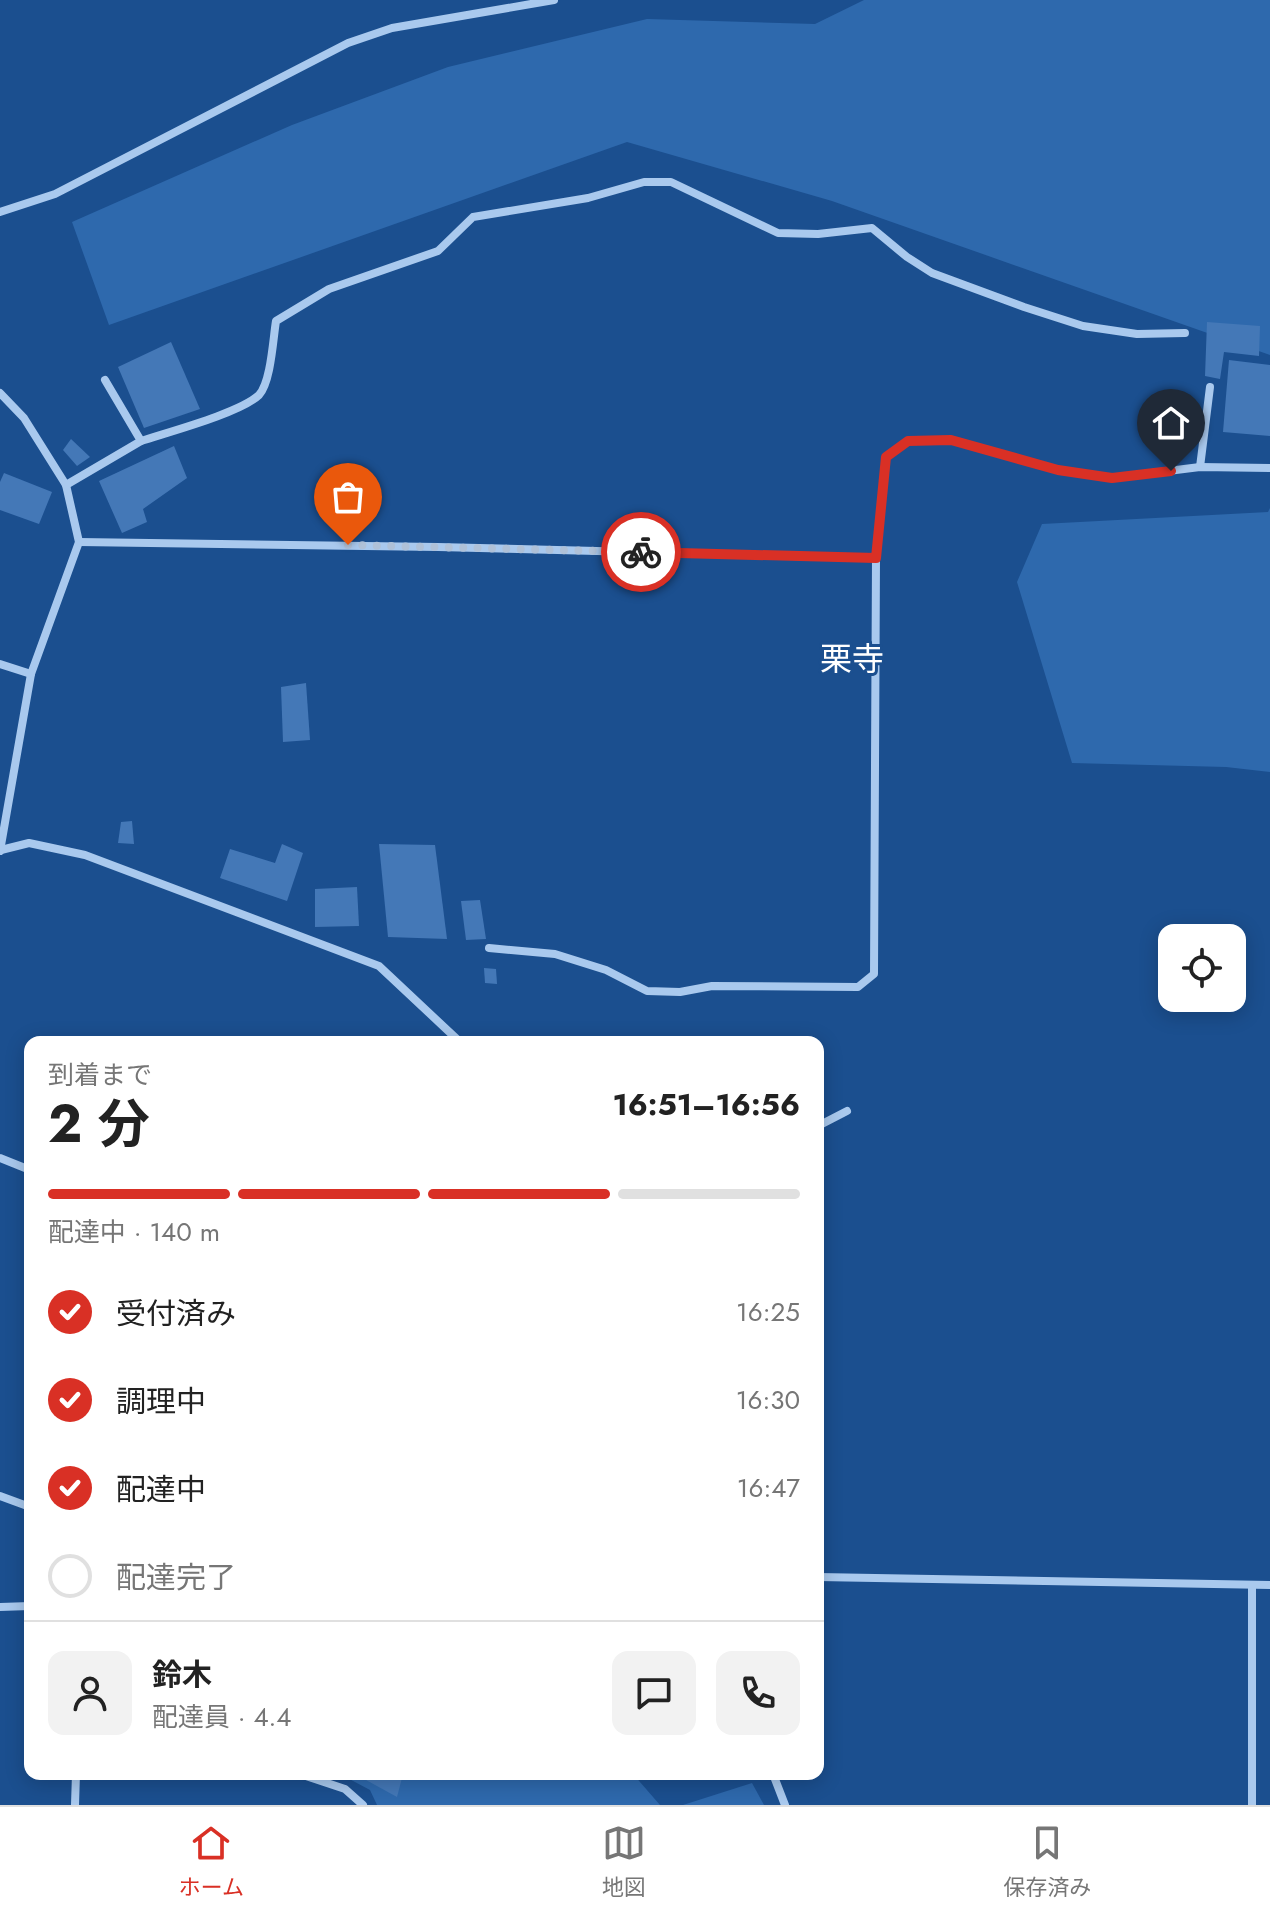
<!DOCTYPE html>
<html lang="ja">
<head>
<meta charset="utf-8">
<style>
  body { margin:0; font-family:Jost,"Noto Sans JP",sans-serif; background:#f2f2f2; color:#222; height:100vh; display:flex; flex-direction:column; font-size:30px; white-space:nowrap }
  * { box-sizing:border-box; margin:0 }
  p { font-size:26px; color:#767676 }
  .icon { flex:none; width:44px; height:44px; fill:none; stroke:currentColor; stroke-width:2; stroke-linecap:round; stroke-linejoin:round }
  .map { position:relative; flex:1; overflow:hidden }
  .drawer { position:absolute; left:24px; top:1036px; width:800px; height:744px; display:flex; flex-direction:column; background:#fff; border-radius:16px; box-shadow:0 4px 20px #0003 }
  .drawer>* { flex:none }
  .buttons { position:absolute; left:1158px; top:924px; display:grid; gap:16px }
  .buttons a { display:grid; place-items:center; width:88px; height:88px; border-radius:16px; background:#fff; box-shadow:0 4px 20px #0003; font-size:40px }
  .pin { position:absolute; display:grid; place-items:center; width:68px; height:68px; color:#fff; margin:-82px -34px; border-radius:50% 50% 50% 0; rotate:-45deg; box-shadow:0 0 8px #0007 }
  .pin .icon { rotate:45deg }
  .courier { position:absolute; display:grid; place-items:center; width:80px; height:80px; margin:-40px; border:6px solid #d93025; border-radius:50%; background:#fff; color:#222; box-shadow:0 2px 10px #0007 }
  .head em { font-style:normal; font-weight:700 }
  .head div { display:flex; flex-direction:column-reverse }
  .head { display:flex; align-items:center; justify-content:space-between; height:136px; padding:0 24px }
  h1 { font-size:52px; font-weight:700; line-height:60px }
  .bar { display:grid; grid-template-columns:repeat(4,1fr); gap:12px 8px; align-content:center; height:96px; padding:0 24px }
  .bar i { height:10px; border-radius:6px; background:#e0e0e0 }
  .bar .current { background:#d93025 }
  .bar p { grid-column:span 4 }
  .line { display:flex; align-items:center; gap:20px; padding:0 24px; border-top:2px solid #e0e0e0 }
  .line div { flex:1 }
  .round { display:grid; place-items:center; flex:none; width:84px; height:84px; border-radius:16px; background:#f2f2f2 }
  ol { padding:0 24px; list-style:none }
  li { display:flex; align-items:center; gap:24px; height:88px }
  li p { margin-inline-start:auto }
  li .icon { padding:8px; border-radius:50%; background:#d93025; color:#fff; stroke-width:4 }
  li:last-child { color:#767676 }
  li i { width:44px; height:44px; border:4px solid #e0e0e0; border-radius:50% }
  .tabs { display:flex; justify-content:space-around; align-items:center; height:112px; border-top:2px solid #e0e0e0; background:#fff; font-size:22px; color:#767676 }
  .tabs a { display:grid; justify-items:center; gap:4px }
  .tabs .current { color:#d93025 }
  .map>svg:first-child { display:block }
  .green { fill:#2e69ad }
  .building { fill:#4478b7 }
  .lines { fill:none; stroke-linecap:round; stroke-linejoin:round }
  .street { stroke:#a9c9ee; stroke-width:8 }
  .done { stroke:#afc1d8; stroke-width:8; stroke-dasharray:0 14.4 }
  .route { stroke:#d93025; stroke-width:10 }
  .labels { text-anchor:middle; stroke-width:6; stroke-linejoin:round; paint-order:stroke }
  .quarter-label { font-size:32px; fill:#fff; stroke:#1b4f8f }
</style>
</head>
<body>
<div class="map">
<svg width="1270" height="1805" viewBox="0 0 1270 1805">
  <rect width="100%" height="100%" fill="#1b4f8f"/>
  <g class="green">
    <polygon points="864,0 1270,0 1270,355 832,201 627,142 109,325 72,222 292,125 448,67 647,19 815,24"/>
    <polygon points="1270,508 1270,772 1226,767 1072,763 1017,582 1042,524 1268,512"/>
    <polygon points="340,1774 633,1774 660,1805 377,1805 370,1790"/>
    <polygon points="752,1783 764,1805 683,1805"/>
  </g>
  <g class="building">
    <polygon points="1207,322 1260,326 1259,356 1224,352 1220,379 1205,376"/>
    <polygon points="171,342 200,409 144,428 118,367"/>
    <polygon points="1229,360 1270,365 1270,436 1223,432"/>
    <polygon points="71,439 90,457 77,466 63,450"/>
    <polygon points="174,446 187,478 143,509 147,522 122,533 99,481"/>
    <polygon points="4,473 52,492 39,524 0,510 0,482"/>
    <polygon points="306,683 310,740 283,742 281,687"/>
    <polygon points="132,821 134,844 118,843 121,822"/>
    <polygon points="282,844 303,853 287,901 220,878 230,849 275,863"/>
    <polygon points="379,844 435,845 447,939 388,937"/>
    <polygon points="357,887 359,926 315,927 315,889"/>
    <polygon points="480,900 486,939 466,940 461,901"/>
    <polygon points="484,968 496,969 497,984 485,983"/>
    <polygon points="367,1774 403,1774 397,1797 366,1780"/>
  </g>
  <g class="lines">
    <g class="street">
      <polyline points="0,212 55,194 348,43 392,28 554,0"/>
      <polyline points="0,393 24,418 66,485 79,542 31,674 0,851"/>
      <path d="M141 441C168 432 240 413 259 395 271 382 273 339 276 321L329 289 438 251 473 217 588 198 644 182H671L778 233 818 234 872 228 907 257 932 273 1024 307 1083 326 1137 334 1185 333"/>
      <polyline points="1200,467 1210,387"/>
      <polyline points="66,485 141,441 105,380"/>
      <polyline points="79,542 438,547 876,558 886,457 908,441 951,440 1058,470 1112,478 1200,467 1270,468"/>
      <polyline points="0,664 31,674"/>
      <polyline points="1,850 29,843 85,855 379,966 460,1042"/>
      <polyline points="489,948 555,954 606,970 647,991 680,992 712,986 858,987 874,974 876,558"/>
      <polyline points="818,1126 847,1111"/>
      <polyline points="0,1158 30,1170"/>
      <polyline points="0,1496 30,1507"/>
      <polyline points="818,1577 1270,1585"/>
      <polyline points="0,1607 30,1606"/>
      <polyline points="300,1774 345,1789 363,1805"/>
      <polyline points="773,1774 785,1805"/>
      <polyline points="75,1805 76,1774"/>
      <polyline points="1252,1805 1252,1585"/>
    </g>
  </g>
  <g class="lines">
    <polyline class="done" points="348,545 641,552"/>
    <polyline class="route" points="641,552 876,558 886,457 908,441 951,440 1058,470 1112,478 1171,471"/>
  </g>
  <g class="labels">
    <g class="quarter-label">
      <text x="852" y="670">栗寺</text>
    </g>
  </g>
</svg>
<div class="buttons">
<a><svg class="icon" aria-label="locate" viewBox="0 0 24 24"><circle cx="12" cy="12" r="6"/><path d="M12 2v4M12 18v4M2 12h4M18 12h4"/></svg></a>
</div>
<div class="pin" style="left:348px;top:545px;background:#ea580c"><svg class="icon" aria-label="bag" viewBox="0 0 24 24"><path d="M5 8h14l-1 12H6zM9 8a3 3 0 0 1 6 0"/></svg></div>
<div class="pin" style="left:1171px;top:471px;background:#1f2937"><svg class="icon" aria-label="home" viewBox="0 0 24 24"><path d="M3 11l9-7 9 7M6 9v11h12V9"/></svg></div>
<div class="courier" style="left:641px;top:552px"><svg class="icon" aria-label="bike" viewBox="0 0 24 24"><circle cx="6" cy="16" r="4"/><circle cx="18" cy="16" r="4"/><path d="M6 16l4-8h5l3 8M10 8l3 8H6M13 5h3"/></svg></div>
<section class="drawer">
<div class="head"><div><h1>2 分</h1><p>到着まで</p></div><em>16:51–16:56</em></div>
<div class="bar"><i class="current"></i><i class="current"></i><i class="current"></i><i></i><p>配達中 · 140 m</p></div>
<ol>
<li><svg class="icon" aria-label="check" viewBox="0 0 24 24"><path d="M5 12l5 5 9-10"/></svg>受付済み<p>16:25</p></li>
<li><svg class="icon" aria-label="check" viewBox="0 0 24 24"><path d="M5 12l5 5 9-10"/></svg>調理中<p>16:30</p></li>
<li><svg class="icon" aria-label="check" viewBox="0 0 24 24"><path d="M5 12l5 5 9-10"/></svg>配達中<p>16:47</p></li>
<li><i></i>配達完了</li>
</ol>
<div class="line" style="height:144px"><a class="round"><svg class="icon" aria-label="person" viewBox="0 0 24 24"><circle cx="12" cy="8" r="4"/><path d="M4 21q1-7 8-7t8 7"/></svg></a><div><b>鈴木</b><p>配達員 · 4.4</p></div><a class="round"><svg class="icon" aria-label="chat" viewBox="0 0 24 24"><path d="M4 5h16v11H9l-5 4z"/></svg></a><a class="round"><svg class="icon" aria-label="phone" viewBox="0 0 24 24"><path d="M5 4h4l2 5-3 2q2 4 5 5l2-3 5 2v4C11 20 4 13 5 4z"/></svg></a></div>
</section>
</div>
<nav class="tabs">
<a class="current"><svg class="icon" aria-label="home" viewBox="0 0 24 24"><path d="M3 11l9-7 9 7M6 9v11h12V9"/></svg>ホーム</a>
<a><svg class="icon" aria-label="map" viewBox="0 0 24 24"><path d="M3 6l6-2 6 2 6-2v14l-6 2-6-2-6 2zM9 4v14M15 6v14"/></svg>地図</a>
<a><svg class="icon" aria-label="saved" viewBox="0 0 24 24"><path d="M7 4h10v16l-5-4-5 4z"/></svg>保存済み</a>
</nav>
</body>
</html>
